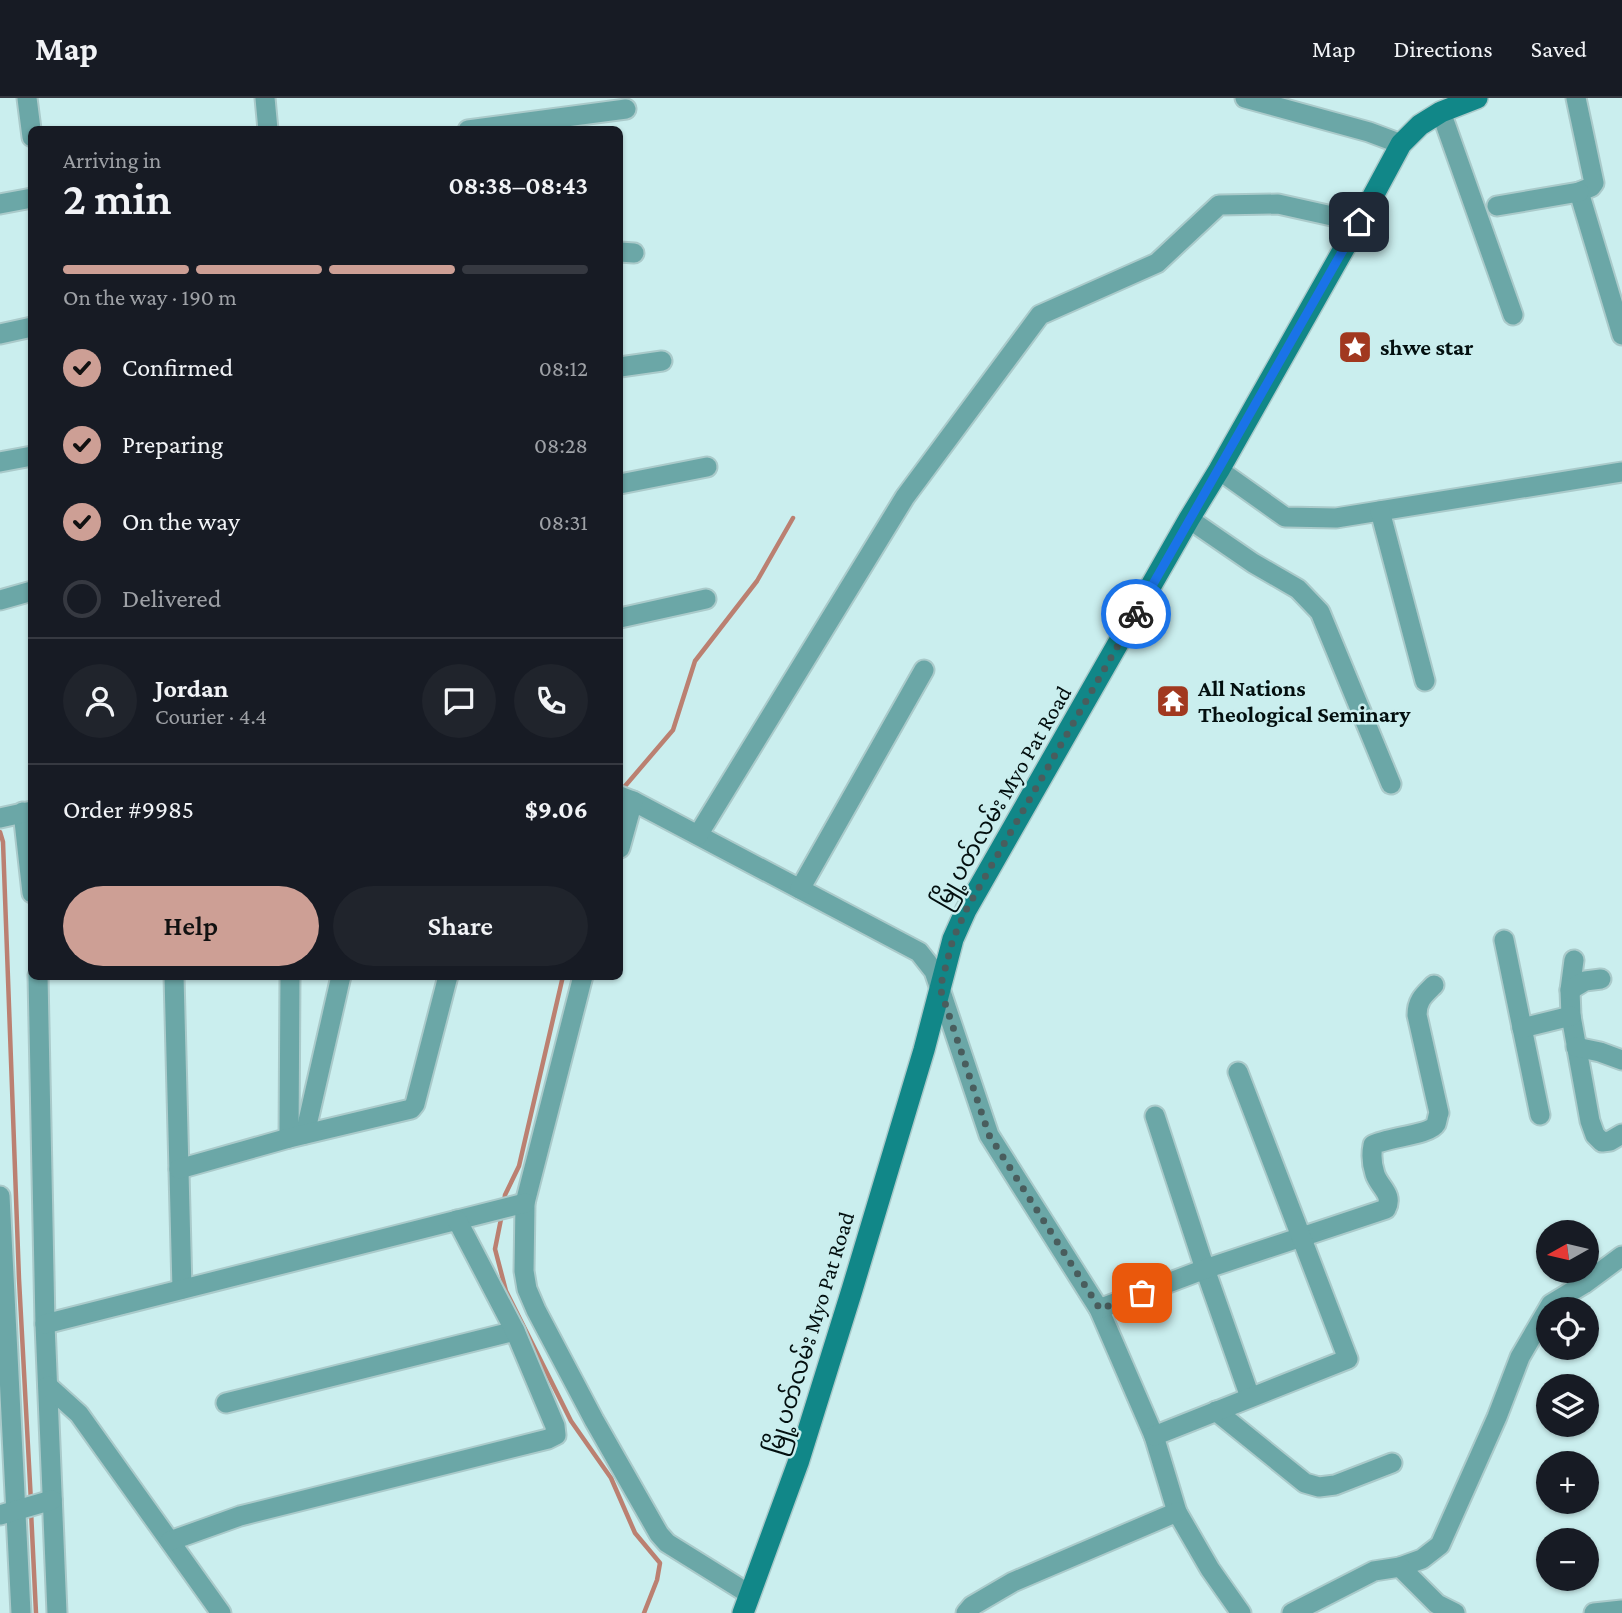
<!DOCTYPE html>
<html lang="en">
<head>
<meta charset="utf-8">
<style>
  body { margin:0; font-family:"Crimson Pro","Noto Sans Myanmar",serif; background:#20242c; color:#f1f3f6; height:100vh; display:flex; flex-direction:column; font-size:26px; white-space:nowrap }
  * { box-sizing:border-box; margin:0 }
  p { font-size:23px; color:#9ea1a6 }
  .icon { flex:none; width:38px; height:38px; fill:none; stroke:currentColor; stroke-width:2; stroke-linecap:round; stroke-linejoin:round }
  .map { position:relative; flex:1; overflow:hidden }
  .sheet { position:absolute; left:28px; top:28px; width:595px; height:854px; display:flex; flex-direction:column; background:#171b24; border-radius:10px; box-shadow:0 2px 5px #0004 }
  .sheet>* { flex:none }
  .needle { width:46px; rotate:262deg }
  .controls { position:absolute; left:1536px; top:1122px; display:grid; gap:14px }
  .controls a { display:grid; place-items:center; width:63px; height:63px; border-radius:50%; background:#171b24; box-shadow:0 2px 5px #0004; font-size:35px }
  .pin { position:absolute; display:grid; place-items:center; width:60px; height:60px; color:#fff; margin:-30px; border-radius:14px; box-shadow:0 4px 10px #0006 }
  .courier { position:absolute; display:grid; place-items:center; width:70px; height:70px; margin:-35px; border:5px solid #1a73e8; border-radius:50%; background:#fff; color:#222; box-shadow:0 2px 9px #0007 }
  .summary em { font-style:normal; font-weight:600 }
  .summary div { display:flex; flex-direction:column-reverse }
  .summary { display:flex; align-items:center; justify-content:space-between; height:119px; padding:0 35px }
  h1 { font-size:46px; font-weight:600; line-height:52px }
  .bar { display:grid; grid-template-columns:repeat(4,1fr); gap:10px 7px; align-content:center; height:84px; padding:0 35px }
  .bar i { height:9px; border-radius:5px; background:#363941 }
  .bar .selected { background:#cd9f95 }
  .bar p { grid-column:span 4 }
  .line { display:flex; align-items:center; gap:18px; padding:0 35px; border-top:2px solid #363941 }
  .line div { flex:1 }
  .round { display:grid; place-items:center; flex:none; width:74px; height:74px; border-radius:37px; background:#20242c }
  ol { padding:0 35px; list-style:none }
  li { display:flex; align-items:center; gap:21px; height:77px }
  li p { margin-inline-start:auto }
  li .icon { padding:7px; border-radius:50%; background:#cd9f95; color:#111; stroke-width:4 }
  li:last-child { color:#9ea1a6 }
  li i { width:38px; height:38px; border:4px solid #363941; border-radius:50% }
  .primary-button { display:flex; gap:14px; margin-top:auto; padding:14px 35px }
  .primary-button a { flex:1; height:80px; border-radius:42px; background:#cd9f95; color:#111; font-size:28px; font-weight:600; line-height:80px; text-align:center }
  .primary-button a+a { background:#20242c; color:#f1f3f6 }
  header { display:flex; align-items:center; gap:42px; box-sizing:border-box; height:98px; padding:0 35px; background:#171b24; border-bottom:2px solid #363941 }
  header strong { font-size:33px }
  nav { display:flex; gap:38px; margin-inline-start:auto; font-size:24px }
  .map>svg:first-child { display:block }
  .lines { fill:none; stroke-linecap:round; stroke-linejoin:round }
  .stream { stroke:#bb8071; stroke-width:4.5 }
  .minor-casing { stroke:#aacaca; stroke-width:23 }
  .secondary-casing { stroke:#aacaca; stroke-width:24 }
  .minor { stroke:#6ba7a7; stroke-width:19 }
  .secondary { stroke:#118788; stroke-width:21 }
  .done { stroke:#495d5d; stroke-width:7; stroke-dasharray:0 12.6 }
  .route { stroke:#1a73e8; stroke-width:9 }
  .labels { text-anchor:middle; stroke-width:5; stroke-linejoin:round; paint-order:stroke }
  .poi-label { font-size:23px; font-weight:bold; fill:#030f0f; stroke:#caeeee; text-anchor:start }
  .street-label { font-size:23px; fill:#030f0f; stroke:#caeeee }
</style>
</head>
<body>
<header>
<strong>Map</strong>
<nav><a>Map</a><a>Directions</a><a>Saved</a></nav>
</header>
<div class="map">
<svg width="1622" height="1515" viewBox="0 0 1622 1515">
  <rect width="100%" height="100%" fill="#caeeee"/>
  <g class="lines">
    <g class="stream">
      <polyline points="620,694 673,632 695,563 757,483 793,420"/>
      <polyline points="0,734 3,744 19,1181 31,1404"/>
      <polyline points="504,1104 505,1097 519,1068 563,878"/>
      <polyline points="502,1116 495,1151 506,1193 571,1323 611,1380 635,1435 660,1465 657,1482 644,1515"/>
      <polyline points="31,1413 36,1515"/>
    </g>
    <g class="minor-casing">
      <g id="minor">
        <polyline points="27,0 32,39"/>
        <polyline points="265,0 268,32"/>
        <polyline points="1245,0 1369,34 1401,46"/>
        <polyline points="1576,0 1594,85 1591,89 1579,94 1622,237"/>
        <polyline points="1441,14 1513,217"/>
        <polyline points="468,32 626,11"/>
        <polyline points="0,106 32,100"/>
        <polyline points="1497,108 1579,94"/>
        <polyline points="620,154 634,155"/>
        <polyline points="0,236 32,229"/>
        <polyline points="620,269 662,263"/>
        <polyline points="0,364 32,358"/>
        <polyline points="1219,372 1285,419 1336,420 1622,374"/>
        <polyline points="620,386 707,369"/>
        <polyline points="1380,413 1425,583"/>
        <polyline points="1189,421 1253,465 1298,491 1320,514 1391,686"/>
        <polyline points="0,502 32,493"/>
        <polyline points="620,520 706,501"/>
        <polyline points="620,698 633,703 919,854 934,873 989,1037 1099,1211 1154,1338 1177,1414 1210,1471 1241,1515"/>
        <polyline points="23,714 32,795"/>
        <polyline points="0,720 32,713"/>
        <polyline points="698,737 905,399 1040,217 1157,165 1219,107 1278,106 1359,124"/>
        <polyline points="620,750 633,703"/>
        <polyline points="800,791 924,572"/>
        <polyline points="1504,842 1540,1017"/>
        <polyline points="1574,862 1570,892 1571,918 1590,1023 1595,1037 1602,1044 1610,1043 1622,1036"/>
        <polyline points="38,878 45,1226 57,1515"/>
        <polyline points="174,878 182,1191"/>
        <polyline points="583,878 525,1105 524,1173 527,1191 536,1212 594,1322 659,1436 667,1445 749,1496"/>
        <polyline points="1570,892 1585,883 1601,881"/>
        <polyline points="1522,930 1571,918"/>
        <polyline points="1576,949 1600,954 1622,962"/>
        <polyline points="1155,1018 1205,1171 1250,1299"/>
        <polyline points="305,1036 341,878"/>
        <polyline points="289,1040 290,878"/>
        <polyline points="179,1071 289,1040 411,1011 415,1006 448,878"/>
        <polyline points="0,1098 21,1515"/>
        <path d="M1099 1211 1205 1171 1386 1111C1394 1096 1379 1089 1375 1076 1372 1067 1371 1057 1373 1047 1388 1039 1430 1037 1436 1026 1437 1023 1438 1017 1439 1015L1417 917C1417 902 1424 897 1434 887"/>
        <polyline points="45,1226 525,1105"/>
        <polyline points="48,1288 79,1316 221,1515"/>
        <polyline points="226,1305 515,1233"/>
        <polyline points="1216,1313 1305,1385 1319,1389 1335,1387 1392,1365"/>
        <polyline points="1154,1338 1348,1261 1238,974"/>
        <polyline points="0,1417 52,1402"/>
        <polyline points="170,1443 240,1418 548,1341 556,1337 555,1328 515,1233 457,1122"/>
        <polyline points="1400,1469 1422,1461 1440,1447 1497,1319 1520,1259 1551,1206 1584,1186 1622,1158"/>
        <polyline points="966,1515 972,1508 1013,1484 1177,1414"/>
        <polyline points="1292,1515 1374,1473 1400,1469 1437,1506 1455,1515"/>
        <polyline points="1594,1515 1622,1512"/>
      </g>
    </g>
    <g class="secondary-casing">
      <polyline id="secondary" points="743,1515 798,1365 852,1192 924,952 953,841 966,812 1189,421 1219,372 1359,124 1401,46 1420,27 1441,14 1477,0"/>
    </g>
    <use href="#minor" class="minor"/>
    <use href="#secondary" class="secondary"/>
  </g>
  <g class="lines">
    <polyline class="done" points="1136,516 966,812 953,841 940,890 989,1037 1100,1211 1142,1195"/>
    <polyline class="route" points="1136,516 1359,124"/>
  </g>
  <defs>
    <g id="sight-square" transform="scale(1.75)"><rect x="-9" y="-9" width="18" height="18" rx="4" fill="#a1381f" stroke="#caeeee"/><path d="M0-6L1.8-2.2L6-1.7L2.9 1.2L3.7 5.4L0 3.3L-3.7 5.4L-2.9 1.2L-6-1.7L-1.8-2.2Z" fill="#fff"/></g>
    <g id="temple-square" transform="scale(1.75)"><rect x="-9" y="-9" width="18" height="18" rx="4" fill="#a1381f" stroke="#caeeee"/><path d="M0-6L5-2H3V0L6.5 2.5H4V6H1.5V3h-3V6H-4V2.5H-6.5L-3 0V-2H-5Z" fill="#fff"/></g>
  </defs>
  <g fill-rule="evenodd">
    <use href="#sight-square" x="1355" y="249"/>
    <use href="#temple-square" x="1173" y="603"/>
  </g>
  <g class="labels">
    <g class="poi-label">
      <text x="1380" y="257">shwe star</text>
      <text x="1198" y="598">All Nations<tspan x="1198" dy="26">Theological Seminary</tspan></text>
    </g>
    <g class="street-label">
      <text transform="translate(1002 699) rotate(-60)" y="8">မြို့ပတ်လမ်း Myo Pat Road</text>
      <text transform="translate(810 1235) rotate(-73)" y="8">မြို့ပတ်လမ်း Myo Pat Road</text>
    </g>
  </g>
</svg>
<div class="controls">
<a><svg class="needle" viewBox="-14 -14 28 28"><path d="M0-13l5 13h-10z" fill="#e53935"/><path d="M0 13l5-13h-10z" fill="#9ea1a6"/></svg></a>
<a><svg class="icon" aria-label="locate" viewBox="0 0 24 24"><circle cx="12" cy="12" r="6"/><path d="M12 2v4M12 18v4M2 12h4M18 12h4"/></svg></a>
<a><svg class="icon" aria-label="layers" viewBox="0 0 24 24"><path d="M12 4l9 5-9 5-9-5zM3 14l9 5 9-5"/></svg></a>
<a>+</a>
<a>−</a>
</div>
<div class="pin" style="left:1142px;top:1195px;background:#ea580c"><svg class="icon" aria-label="bag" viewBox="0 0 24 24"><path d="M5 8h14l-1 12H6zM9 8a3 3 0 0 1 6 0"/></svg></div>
<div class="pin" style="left:1359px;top:124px;background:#1f2937"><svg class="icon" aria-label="home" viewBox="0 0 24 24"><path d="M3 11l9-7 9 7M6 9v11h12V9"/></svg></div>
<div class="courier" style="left:1136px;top:516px"><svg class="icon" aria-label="bike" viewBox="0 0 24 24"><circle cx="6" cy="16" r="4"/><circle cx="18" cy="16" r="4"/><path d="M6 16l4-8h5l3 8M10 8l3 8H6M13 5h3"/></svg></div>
<section class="sheet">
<div class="summary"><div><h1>2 min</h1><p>Arriving in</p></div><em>08:38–08:43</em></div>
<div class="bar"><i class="selected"></i><i class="selected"></i><i class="selected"></i><i></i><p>On the way · 190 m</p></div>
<ol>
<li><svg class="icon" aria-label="check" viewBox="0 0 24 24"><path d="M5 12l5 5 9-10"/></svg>Confirmed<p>08:12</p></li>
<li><svg class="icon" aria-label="check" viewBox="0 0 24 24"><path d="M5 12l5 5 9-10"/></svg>Preparing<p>08:28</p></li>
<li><svg class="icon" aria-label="check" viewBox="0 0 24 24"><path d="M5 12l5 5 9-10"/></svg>On the way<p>08:31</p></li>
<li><i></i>Delivered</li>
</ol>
<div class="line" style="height:126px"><a class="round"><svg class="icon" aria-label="person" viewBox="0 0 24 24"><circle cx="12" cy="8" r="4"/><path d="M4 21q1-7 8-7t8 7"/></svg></a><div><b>Jordan</b><p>Courier · 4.4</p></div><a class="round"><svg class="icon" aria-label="chat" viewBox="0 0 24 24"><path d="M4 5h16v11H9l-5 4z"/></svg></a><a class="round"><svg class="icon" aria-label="phone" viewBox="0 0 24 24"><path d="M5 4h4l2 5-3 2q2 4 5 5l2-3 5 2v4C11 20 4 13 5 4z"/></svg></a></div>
<div class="line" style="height:91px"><div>Order #9985</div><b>$9.06</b></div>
<div class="primary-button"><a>Help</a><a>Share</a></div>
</section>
</div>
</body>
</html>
